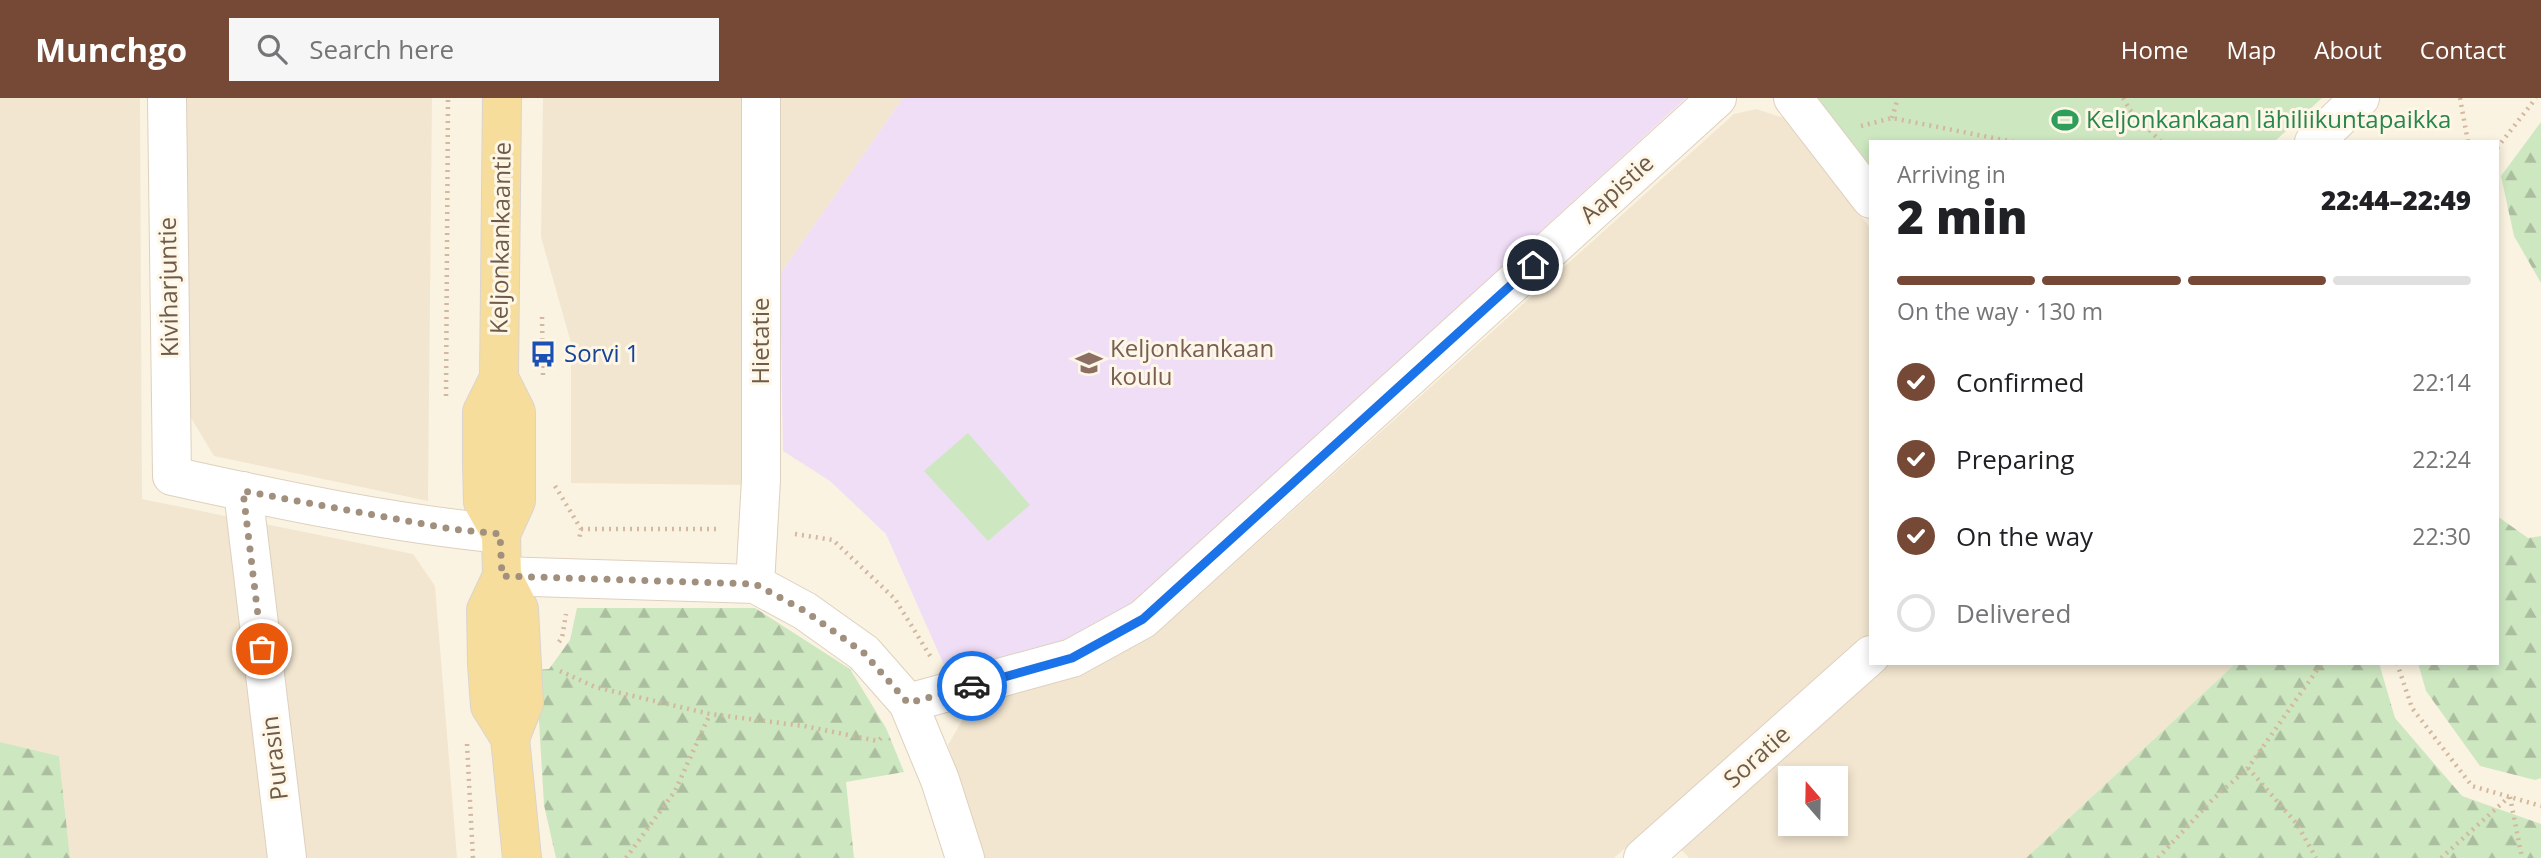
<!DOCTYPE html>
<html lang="en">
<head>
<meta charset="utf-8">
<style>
  body { margin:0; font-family:"Open Sans",sans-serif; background:#f6f6f6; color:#202124; height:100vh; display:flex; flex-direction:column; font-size:26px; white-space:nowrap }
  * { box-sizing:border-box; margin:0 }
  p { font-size:23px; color:#757577 }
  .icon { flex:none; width:38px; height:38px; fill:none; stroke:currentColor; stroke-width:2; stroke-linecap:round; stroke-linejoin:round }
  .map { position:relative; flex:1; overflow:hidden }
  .panel { position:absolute; left:1869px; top:42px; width:630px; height:525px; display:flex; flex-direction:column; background:#fff; border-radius:0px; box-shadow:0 4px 10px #0003 }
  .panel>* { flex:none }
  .needle { width:46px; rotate:340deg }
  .fabs { position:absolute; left:1778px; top:668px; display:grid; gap:14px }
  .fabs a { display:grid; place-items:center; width:70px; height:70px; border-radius:0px; background:#fff; box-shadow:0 4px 10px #0003; font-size:35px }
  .pin { position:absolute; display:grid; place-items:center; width:60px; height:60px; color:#fff; margin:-30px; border:4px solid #fff; border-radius:50%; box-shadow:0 2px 7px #0007 }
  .courier { position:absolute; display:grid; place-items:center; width:70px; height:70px; margin:-35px; border:5px solid #1a73e8; border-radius:50%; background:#fff; color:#222; box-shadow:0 2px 9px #0007 }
  .overview em { font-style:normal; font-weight:800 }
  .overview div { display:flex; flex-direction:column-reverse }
  .overview { display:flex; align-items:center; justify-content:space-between; height:119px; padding:0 28px }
  h1 { font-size:46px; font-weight:800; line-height:52px }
  .bar { display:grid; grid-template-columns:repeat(4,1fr); gap:10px 7px; align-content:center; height:84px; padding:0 28px }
  .bar i { height:9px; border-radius:5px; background:#e0e0e0 }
  .bar .current { background:#764936 }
  .bar p { grid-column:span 4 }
  ol { padding:0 28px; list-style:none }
  li { display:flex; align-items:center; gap:21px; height:77px }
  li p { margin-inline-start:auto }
  li .icon { padding:7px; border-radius:50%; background:#764936; color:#fff; stroke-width:4 }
  li:last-child { color:#757577 }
  li i { width:38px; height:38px; border:4px solid #e0e0e0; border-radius:50% }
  header { display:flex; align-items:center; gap:42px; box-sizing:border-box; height:98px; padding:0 35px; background:#764936; color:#fff }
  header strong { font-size:33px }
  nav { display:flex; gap:38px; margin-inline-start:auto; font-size:24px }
  .search { width:490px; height:63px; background:#f6f6f6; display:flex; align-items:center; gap:18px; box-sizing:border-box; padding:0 24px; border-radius:0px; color:#757577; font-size:26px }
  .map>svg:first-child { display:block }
  .residential { fill:#f2e6d0; fill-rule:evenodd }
  .education { fill:#f0def7 }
  .forest { fill:url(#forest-firs) }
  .pitch { fill:#cde7c1 }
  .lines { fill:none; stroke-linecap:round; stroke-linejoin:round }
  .minor-casing { stroke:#ded0be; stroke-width:40 }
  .major-casing { stroke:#dad4d0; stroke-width:40 }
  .path { stroke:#d3b79e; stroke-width:4.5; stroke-dasharray:2 5; stroke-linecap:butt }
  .minor { stroke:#fff; stroke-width:38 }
  .major { stroke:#f7dd9c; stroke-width:38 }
  .done { stroke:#a1907e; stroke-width:7; stroke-dasharray:0 12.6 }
  .route { stroke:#1a73e8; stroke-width:9 }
  .labels { text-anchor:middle; stroke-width:6; stroke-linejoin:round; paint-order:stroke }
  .leisure-label { font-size:24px; fill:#27864d; stroke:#fef7e7; text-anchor:start }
  .street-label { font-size:24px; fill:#705b49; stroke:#fef7e7 }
  .education-label { font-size:24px; fill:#785e54; stroke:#fef7e7; text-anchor:start }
  .transit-label { font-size:24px; fill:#164399; stroke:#fef7e7; text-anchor:start }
</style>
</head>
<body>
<header>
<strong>Munchgo</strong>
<div class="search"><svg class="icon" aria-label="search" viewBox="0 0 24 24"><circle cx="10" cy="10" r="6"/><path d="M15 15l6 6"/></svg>Search here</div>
<nav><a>Home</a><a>Map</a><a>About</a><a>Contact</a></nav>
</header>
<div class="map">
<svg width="2541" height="760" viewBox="0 0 2541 760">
  <defs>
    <pattern id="forest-firs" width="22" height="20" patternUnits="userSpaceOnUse" patternTransform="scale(1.75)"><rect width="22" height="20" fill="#cde7c1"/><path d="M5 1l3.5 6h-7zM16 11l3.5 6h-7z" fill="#abbe9f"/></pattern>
  </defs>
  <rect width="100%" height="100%" fill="#fbf3e1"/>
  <g class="residential">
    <polygon points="0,0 140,0 142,401 413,456 435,488 457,760 70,760 59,658 0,644"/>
    <polygon points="184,0 432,0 428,403 214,358 185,310"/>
    <polygon points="543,0 743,0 741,387 571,385 571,245 541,139"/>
    <polygon points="781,0 903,0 780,176"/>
    <polygon points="1756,11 1784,20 1810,51 1871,131 1871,534 1614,760 984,760 948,647 972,605 1078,577 1156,536 1734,16"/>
    <path d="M1884 565H2236L2026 760H1689L1680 750ZM1790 681H1836V726H1790Z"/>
  </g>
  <polygon class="education" points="903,0 1686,0 1133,507 1063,546 948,576 886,436 830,383 783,353 780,176"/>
  <g class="forest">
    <polygon points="2541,24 2541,185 2514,138 2501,78"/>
    <polygon points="2497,418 2528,440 2541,438 2541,680 2535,682 2480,668 2426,593 2418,565 2497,565"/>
    <polygon points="577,510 755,510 850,571 886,630 904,674 846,684 854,760 556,760 544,707 536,572 549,571 570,542"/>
    <polygon points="2236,565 2379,565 2395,620 2462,698 2541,726 2541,760 2026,760"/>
    <polygon points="0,644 59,658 70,760 0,760"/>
  </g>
  <g class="pitch">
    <polygon points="1814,0 2322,0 2274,44 1871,44 1871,70"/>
    <polygon points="968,335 1030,407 988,443 924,373"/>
  </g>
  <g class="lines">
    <g class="minor-casing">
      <g id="minor">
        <path d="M167 0 172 378C280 402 390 425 501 436"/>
        <polyline points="1793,0 1871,101"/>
        <polyline points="2314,44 2360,0"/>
        <polyline points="243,393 287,760"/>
        <polyline points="502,478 755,486 805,513 864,555 908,605 940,682 965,760"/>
        <polyline points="755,486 761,382 761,0"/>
        <polyline points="908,605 1072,560 1143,521 1717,0"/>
        <polyline points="1643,760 1871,557"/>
      </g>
    </g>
    <g class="major-casing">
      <g id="major">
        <polyline points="502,0 499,280 516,314 516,403 501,436 502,478 519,511 524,605 510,640"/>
        <polyline points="499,280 482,314 482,366 483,404 501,436"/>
        <polyline points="502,478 486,512 487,566 490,608 510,640 522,760"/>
      </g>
    </g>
    <g class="path">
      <polyline points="2123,0 2130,12 2161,44"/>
      <polyline points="2460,0 2468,44"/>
      <polyline points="1892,20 1898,0"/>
      <polyline points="1861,28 1892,20 2014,44"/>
      <polyline points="2497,50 2536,0"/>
      <polyline points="542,219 543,279"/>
      <polyline points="446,298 448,0"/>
      <polyline points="555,388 581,431 579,442"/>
      <polyline points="581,431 720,431"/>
      <polyline points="795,436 833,442 895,501 932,561"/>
      <polyline points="559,544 562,540 566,516"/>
      <polyline points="2397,565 2412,610 2472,688 2541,708"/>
      <polyline points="560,573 595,589 710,616 804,628 878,643 881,640"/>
      <polyline points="467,646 473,760"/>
      <polyline points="2248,670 2297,726 2316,760"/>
      <polyline points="2510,699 2522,760"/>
      <polyline points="626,760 675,693 710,616"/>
      <polyline points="2158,760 2212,702 2248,670 2322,565"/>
      <polyline points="2441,760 2509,699"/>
    </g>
    <use href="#minor" class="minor"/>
    <use href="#major" class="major"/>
  </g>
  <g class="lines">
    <polyline class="done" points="262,551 243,393 451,431 500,436 502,478 755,486 805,513 864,555 908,605 972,588"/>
    <polyline class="route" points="972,588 1072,560 1143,521 1533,167"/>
  </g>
  <defs>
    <g id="stadium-bare" transform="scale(2.1)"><path d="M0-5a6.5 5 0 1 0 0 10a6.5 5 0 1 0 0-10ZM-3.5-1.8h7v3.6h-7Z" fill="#2e9e5b" stroke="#fef7e7" stroke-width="2.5" paint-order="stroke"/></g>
    <g id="bus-bare" transform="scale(2.1)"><path d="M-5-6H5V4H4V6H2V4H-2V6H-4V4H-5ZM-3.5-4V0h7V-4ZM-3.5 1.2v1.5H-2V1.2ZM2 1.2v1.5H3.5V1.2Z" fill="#1a4fb4" stroke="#fef7e7" stroke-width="2.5" paint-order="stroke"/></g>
    <g id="school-bare" transform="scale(2.1)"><path d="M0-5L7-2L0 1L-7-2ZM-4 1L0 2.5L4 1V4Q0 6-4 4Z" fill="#8d6e63" stroke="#fef7e7" stroke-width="2.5" paint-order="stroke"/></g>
  </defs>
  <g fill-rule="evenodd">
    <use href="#stadium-bare" x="2065" y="22"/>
    <use href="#bus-bare" x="543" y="256"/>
    <use href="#school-bare" x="1089" y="265"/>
  </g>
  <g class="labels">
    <g class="leisure-label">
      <text x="2086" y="30">Keljonkankaan lähiliikuntapaikka</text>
    </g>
    <g class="street-label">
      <text transform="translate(1617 91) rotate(-42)" y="8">Aapistie</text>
      <text transform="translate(501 140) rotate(-89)" y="8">Keljonkankaantie</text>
      <text transform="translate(169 189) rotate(-91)" y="8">Kiviharjuntie</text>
      <text transform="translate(761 243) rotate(-90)" y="8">Hietatie</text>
      <text transform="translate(1757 659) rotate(-42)" y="8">Soratie</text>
      <text transform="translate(275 660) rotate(-97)" y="8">Purasin</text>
    </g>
    <g class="education-label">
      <text x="1110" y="259">Keljonkankaan<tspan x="1110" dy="28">koulu</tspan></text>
    </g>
    <g class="transit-label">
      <text x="564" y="264">Sorvi 1</text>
    </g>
  </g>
</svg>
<div class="fabs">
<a><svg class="needle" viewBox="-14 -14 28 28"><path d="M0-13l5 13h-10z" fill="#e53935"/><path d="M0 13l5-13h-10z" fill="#757577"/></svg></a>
</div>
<div class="pin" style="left:262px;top:551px;background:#ea580c"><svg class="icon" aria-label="bag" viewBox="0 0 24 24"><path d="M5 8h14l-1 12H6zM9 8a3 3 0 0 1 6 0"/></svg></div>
<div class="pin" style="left:1533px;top:167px;background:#1f2937"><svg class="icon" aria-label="home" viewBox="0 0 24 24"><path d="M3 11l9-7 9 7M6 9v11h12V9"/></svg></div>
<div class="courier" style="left:972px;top:588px"><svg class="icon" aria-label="car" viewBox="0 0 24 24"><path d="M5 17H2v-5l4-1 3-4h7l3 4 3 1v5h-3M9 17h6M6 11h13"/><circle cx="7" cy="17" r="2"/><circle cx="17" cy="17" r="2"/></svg></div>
<section class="panel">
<div class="overview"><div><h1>2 min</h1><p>Arriving in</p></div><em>22:44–22:49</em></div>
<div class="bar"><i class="current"></i><i class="current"></i><i class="current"></i><i></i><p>On the way · 130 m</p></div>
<ol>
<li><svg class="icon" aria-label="check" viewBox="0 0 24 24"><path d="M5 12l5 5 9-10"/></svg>Confirmed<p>22:14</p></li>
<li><svg class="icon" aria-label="check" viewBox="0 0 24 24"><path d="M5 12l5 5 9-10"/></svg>Preparing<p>22:24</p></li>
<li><svg class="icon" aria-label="check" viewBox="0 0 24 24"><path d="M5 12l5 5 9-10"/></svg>On the way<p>22:30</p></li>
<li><i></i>Delivered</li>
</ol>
</section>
</div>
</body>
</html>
